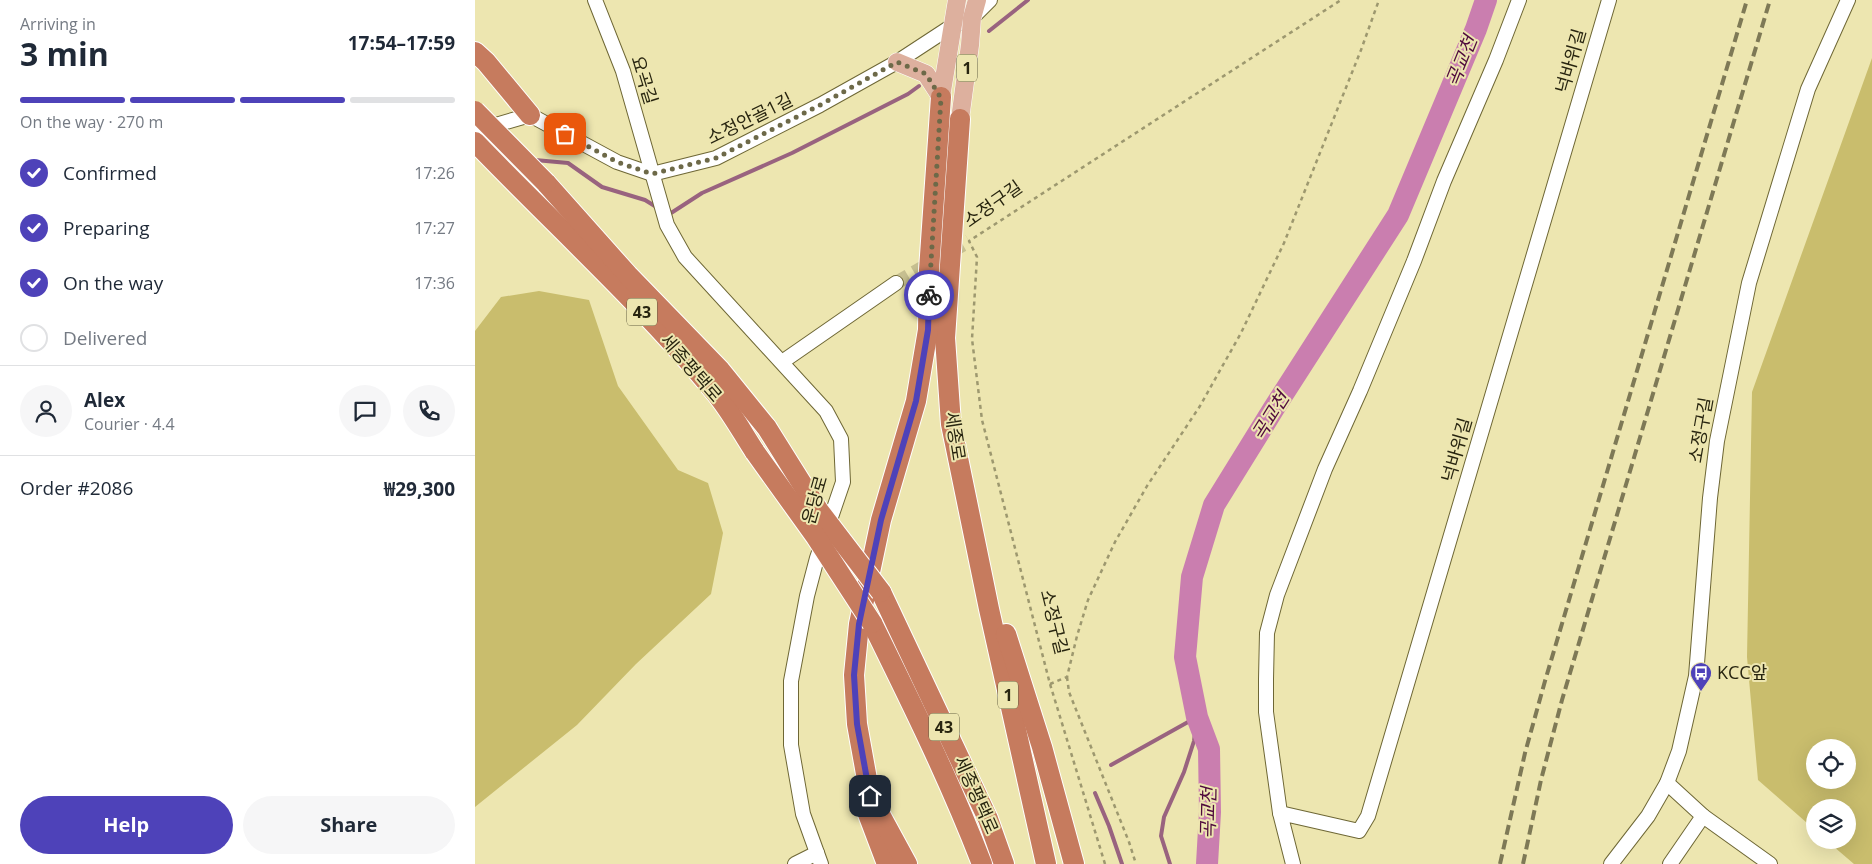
<!DOCTYPE html>
<html lang="en">
<head>
<meta charset="utf-8">
<style>
  body { margin:0; font-family:"Open Sans","Noto Sans KR",sans-serif; background:#f6f6f7; color:#1f2937; height:100vh; display:flex; flex-direction:column; font-size:19px; white-space:nowrap }
  * { box-sizing:border-box; margin:0 }
  p { font-size:16px; color:#747a83 }
  .icon { flex:none; width:28px; height:28px; fill:none; stroke:currentColor; stroke-width:2; stroke-linecap:round; stroke-linejoin:round }
  .map { position:relative; flex:1; overflow:hidden }
  .details { display:flex; flex-direction:column; background:#fff; width:475px }
  .details>* { flex:none }
  .buttons { position:absolute; left:1331px; top:739px; display:grid; gap:10px }
  .buttons a { display:grid; place-items:center; width:50px; height:50px; border-radius:50%; background:#fff; box-shadow:0 5px 20px #0002; font-size:25px }
  .pin { position:absolute; display:grid; place-items:center; width:42px; height:42px; color:#fff; margin:-21px; border-radius:10px; box-shadow:0 2px 8px #0006 }
  .courier { position:absolute; display:grid; place-items:center; width:50px; height:50px; margin:-25px; border:4px solid #4e42b9; border-radius:50%; background:#fff; color:#222; box-shadow:0 1px 6px #0007 }
  .summary em { font-style:normal; font-weight:700 }
  .summary div { display:flex; flex-direction:column-reverse }
  .summary { display:flex; align-items:center; justify-content:space-between; height:85px; padding:0 20px }
  h1 { font-size:32px; font-weight:700; line-height:38px }
  .bar { display:grid; grid-template-columns:repeat(4,1fr); gap:8px 5px; align-content:center; height:60px; padding:0 20px }
  .bar i { height:6px; border-radius:4px; background:#e0e1e3 }
  .bar .active { background:#4e42b9 }
  .bar p { grid-column:span 4 }
  .line { display:flex; align-items:center; gap:12px; padding:0 20px; border-top:1px solid #e0e1e3 }
  .line div { flex:1 }
  .round { display:grid; place-items:center; flex:none; width:52px; height:52px; border-radius:26px; background:#f6f6f7 }
  ol { padding:0 20px; list-style:none }
  li { display:flex; align-items:center; gap:15px; height:55px }
  li p { margin-inline-start:auto }
  li .icon { padding:5px; border-radius:50%; background:#4e42b9; color:#fff; stroke-width:4 }
  li:last-child { color:#747a83 }
  li i { width:28px; height:28px; border:2px solid #e0e1e3; border-radius:50% }
  .cta { display:flex; gap:10px; margin-top:auto; padding:10px 20px }
  .cta a { flex:1; height:58px; border-radius:30px; background:#4e42b9; color:#fff; font-size:20px; font-weight:700; line-height:58px; text-align:center }
  .cta a+a { background:#f6f6f7; color:#1f2937 }
  main { display:flex; flex:1; min-height:0 }
  .map>svg:first-child { display:block }
  .green { fill:#c9bd6d; fill-rule:evenodd }
  .lines { fill:none; stroke-linecap:round; stroke-linejoin:round }
  .stream { stroke:#99637f; stroke-width:4 }
  .river { stroke:#ca7eaf; stroke-width:22 }
  .minor-tunnel { stroke:#c6bf90; stroke-width:14; stroke-dasharray:14 7; stroke-linecap:butt }
  .minor-casing { stroke:#6e6735; stroke-width:16 }
  .major-casing { stroke:#fff; stroke-width:19 }
  .highway-casing { stroke:#fff; stroke-width:22 }
  .path { stroke:#9d986f; stroke-width:2.5; stroke-dasharray:4 4; stroke-linecap:butt }
  .minor { stroke:#fff; stroke-width:14 }
  .major { stroke:#ddb09e; stroke-width:18 }
  .highway { stroke:#c67b5e; stroke-width:20 }
  .rail { stroke:#7e7956; stroke-width:4; stroke-dasharray:10 5; stroke-linecap:butt }
  .highway-bridge-casing { stroke:#fff; stroke-width:22; stroke-linecap:butt }
  .highway-bridge { stroke:#c67b5e; stroke-width:20 }
  .done { stroke:#6d6948; stroke-width:5; stroke-dasharray:0 9 }
  .route { stroke:#4e42b9; stroke-width:6 }
  .labels { text-anchor:middle; stroke-width:4; stroke-linejoin:round; paint-order:stroke }
  .shield { fill:#ede6b0; stroke:#635f40; stroke-width:1 }
  .shield-label { font-size:16px; font-weight:bold; fill:#282510 }
  .street-label { font-size:18px; fill:#282510; stroke:#ede6b0 }
  .poi-label { font-size:18px; fill:#282510; stroke:#ede6b0; text-anchor:start }
  .water-label { font-size:19px; font-style:italic; fill:#4f0a3d; stroke:#ede6b0 }
</style>
</head>
<body>
<main>
<section class="details">
<div class="summary"><div><h1>3 min</h1><p>Arriving in</p></div><em>17:54–17:59</em></div>
<div class="bar"><i class="active"></i><i class="active"></i><i class="active"></i><i></i><p>On the way · 270 m</p></div>
<ol>
<li><svg class="icon" aria-label="check" viewBox="0 0 24 24"><path d="M5 12l5 5 9-10"/></svg>Confirmed<p>17:26</p></li>
<li><svg class="icon" aria-label="check" viewBox="0 0 24 24"><path d="M5 12l5 5 9-10"/></svg>Preparing<p>17:27</p></li>
<li><svg class="icon" aria-label="check" viewBox="0 0 24 24"><path d="M5 12l5 5 9-10"/></svg>On the way<p>17:36</p></li>
<li><i></i>Delivered</li>
</ol>
<div class="line" style="height:90px"><a class="round"><svg class="icon" aria-label="person" viewBox="0 0 24 24"><circle cx="12" cy="8" r="4"/><path d="M4 21q1-7 8-7t8 7"/></svg></a><div><b>Alex</b><p>Courier · 4.4</p></div><a class="round"><svg class="icon" aria-label="chat" viewBox="0 0 24 24"><path d="M4 5h16v11H9l-5 4z"/></svg></a><a class="round"><svg class="icon" aria-label="phone" viewBox="0 0 24 24"><path d="M5 4h4l2 5-3 2q2 4 5 5l2-3 5 2v4C11 20 4 13 5 4z"/></svg></a></div>
<div class="line" style="height:65px"><div>Order #2086</div><b>₩29,300</b></div>
<div class="cta"><a>Help</a><a>Share</a></div>
</section>
<div class="map">
<svg width="1397" height="864" viewBox="0 0 1397 864">
  <rect width="100%" height="100%" fill="#ede6b0"/>
  <g class="green">
    <path d="M1397 58V864H1379L1351 840H1372V808H1340V830L1283 780 1272 657 1277 392ZM1340 748H1372V780H1340Z"/>
    <polygon points="64,291 114,300 143,386 203,470 233,483 248,533 236,594 161,664 102,725 0,807 0,331 26,297"/>
  </g>
  <g class="lines">
    <g class="stream">
      <polyline points="514,31 553,0"/>
      <polyline points="60,160 93,163 127,187 170,200 183,208"/>
      <polyline points="193,215 227,193 317,153 433,94 444,86"/>
      <polyline points="636,765 722,717"/>
      <polyline points="620,793 634,826 647,864"/>
      <polyline points="695,864 686,836 689,817 709,772 719,741 722,717"/>
    </g>
    <polyline class="river" points="732,864 735,812 734,749 722,717 710,657 717,577 739,505 799,408 923,215 1001,29 1011,0"/>
    <polyline class="minor-tunnel" points="421,283 494,241"/>
    <g class="minor-casing">
      <g id="minor">
        <polyline points="120,0 148,71 192,225 210,257 351,411 366,439 368,482 342,558 332,596 316,681 316,745 328,814 346,864"/>
        <polyline points="0,131 55,115 142,162 177,174 241,158 345,105 422,62 477,26 497,18 515,0"/>
        <polyline points="307,362 421,283"/>
        <polyline points="1192,783 1228,816 1195,864"/>
        <polyline points="805,813 791,712 791,679 792,633 802,595 850,469 885,391 939,261 969,181 1021,60 1044,0"/>
        <polyline points="1228,816 1295,864"/>
        <polyline points="320,864 342,853"/>
        <polyline points="818,864 805,813 884,831 893,816 1134,0"/>
        <polyline points="1136,864 1173,816 1192,783 1204,751 1221,676 1235,498 1242,441 1274,283 1333,89 1373,0"/>
      </g>
    </g>
    <g class="major-casing">
      <g id="major">
        <polyline points="422,62 451,74 466,97"/>
        <polyline points="466,97 482,0"/>
        <polyline points="485,119 495,45 497,18 502,0"/>
      </g>
    </g>
    <g class="highway-casing">
      <g id="highway">
        <polyline points="0,52 11,62 55,115"/>
        <polyline points="485,119 470,338 476,424 514,609 571,864"/>
        <path d="M0 142C80 225 166 303 240 392 255 410 267 432 280 452"/>
        <polyline points="71,183 153,275 245,370 292,428"/>
        <polyline points="406,592 513,819 529,864"/>
        <path d="M397 623C436 702 475 781 507 864"/>
        <polyline points="531,634 567,747 599,864"/>
        <polyline points="393,814 412,864"/>
        <polyline points="432,864 395,796 382,724 379,675 384,624 406,520 441,401 453,330 454,270 466,97"/>
      </g>
    </g>
    <g class="path">
      <polyline points="592,677 594,692 654,842 661,864"/>
      <polyline points="575,684 592,677 602,636 613,600 640,542 672,486 725,406 766,333 809,243 886,50 904,0"/>
      <polyline points="630,864 575,684 507,420 497,339 502,257 494,241 866,0"/>
    </g>
    <use href="#minor" class="minor"/>
    <use href="#major" class="major"/>
    <use href="#highway" class="highway"/>
    <g class="rail">
      <polyline points="1025,864 1050,753 1070,681 1272,0"/>
      <polyline points="1048,864 1066,780 1087,700 1295,0"/>
    </g>
    <g class="highway-bridge-casing">
      <g id="highway-bridge">
        <polyline points="0,111 71,183"/>
        <polyline points="292,428 344,511 406,592"/>
        <polyline points="280,452 341,537 397,623"/>
      </g>
    </g>
    <use href="#highway-bridge" class="highway-bridge"/>
  </g>
  <g class="lines">
    <polyline class="done" points="90,134 142,162 177,174 241,158 345,105 422,62 451,74 466,98 454,295"/>
    <polyline class="route" points="395,796 382,724 379,675 384,624 406,520 441,401 453,330 454,295"/>
  </g>
  <defs>
    <g id="bus-pin" transform="scale(1.125)"><path d="M0 17L-7.5 6A9.5 9.5 0 1 1 7.5 6Z" fill="#4e42b9" stroke="#ede6b0"/><path d="M-5-6H5V4H4V6H2V4H-2V6H-4V4H-5ZM-3.5-4V0h7V-4ZM-3.5 1.2v1.5H-2V1.2ZM2 1.2v1.5H3.5V1.2Z" fill="#fff"/></g>
  </defs>
  <g fill-rule="evenodd">
    <use href="#bus-pin" x="1226" y="673"/>
  </g>
  <g class="labels">
    <g class="shield">
      <rect x="482" y="54.5" width="20" height="27" rx="4"/>
      <rect x="152" y="298.5" width="30" height="27" rx="4"/>
      <rect x="523" y="681.5" width="20" height="27" rx="4"/>
      <rect x="454" y="713.5" width="30" height="27" rx="4"/>
    </g>
    <g class="shield-label">
      <text x="492" y="74">1</text>
      <text x="167" y="318">43</text>
      <text x="533" y="701">1</text>
      <text x="469" y="733">43</text>
    </g>
    <g class="street-label">
      <text transform="translate(1096 61) rotate(-74)" y="6">넉바위길</text>
      <text transform="translate(169 80) rotate(73)" y="6">요곡길</text>
      <text transform="translate(275 119) rotate(-26)" y="6">소정안골1길</text>
      <text transform="translate(518 204) rotate(-35)" y="6">소정구길</text>
      <text transform="translate(216 368) rotate(49)" y="6">세종평택로</text>
      <text transform="translate(1226 430) rotate(-80)" y="6">소정구길</text>
      <text transform="translate(480 436) rotate(81)" y="6">세종로</text>
      <text transform="translate(982 450) rotate(-74)" y="6">넉바위길</text>
      <text transform="translate(340 500) rotate(-74)" y="6">운당로</text>
      <text transform="translate(579 622) rotate(76)" y="6">소정구길</text>
      <text transform="translate(501 795) rotate(66)" y="6">세종평택로</text>
    </g>
    <g class="poi-label">
      <text x="1242" y="679">KCC앞</text>
    </g>
    <g class="water-label">
      <text transform="translate(986 61) rotate(-68)" y="7">곡교천</text>
      <text transform="translate(795 416) rotate(-58)" y="7">곡교천</text>
      <text transform="translate(733 813) rotate(-89)" y="7">곡교천</text>
    </g>
  </g>
</svg>
<div class="buttons">
<a><svg class="icon" aria-label="locate" viewBox="0 0 24 24"><circle cx="12" cy="12" r="6"/><path d="M12 2v4M12 18v4M2 12h4M18 12h4"/></svg></a>
<a><svg class="icon" aria-label="layers" viewBox="0 0 24 24"><path d="M12 4l9 5-9 5-9-5zM3 14l9 5 9-5"/></svg></a>
</div>
<div class="pin" style="left:90px;top:134px;background:#ea580c"><svg class="icon" aria-label="bag" viewBox="0 0 24 24"><path d="M5 8h14l-1 12H6zM9 8a3 3 0 0 1 6 0"/></svg></div>
<div class="pin" style="left:395px;top:796px;background:#1f2937"><svg class="icon" aria-label="home" viewBox="0 0 24 24"><path d="M3 11l9-7 9 7M6 9v11h12V9"/></svg></div>
<div class="courier" style="left:454px;top:295px"><svg class="icon" aria-label="bike" viewBox="0 0 24 24"><circle cx="6" cy="16" r="4"/><circle cx="18" cy="16" r="4"/><path d="M6 16l4-8h5l3 8M10 8l3 8H6M13 5h3"/></svg></div>
</div>
</main>
</body>
</html>
